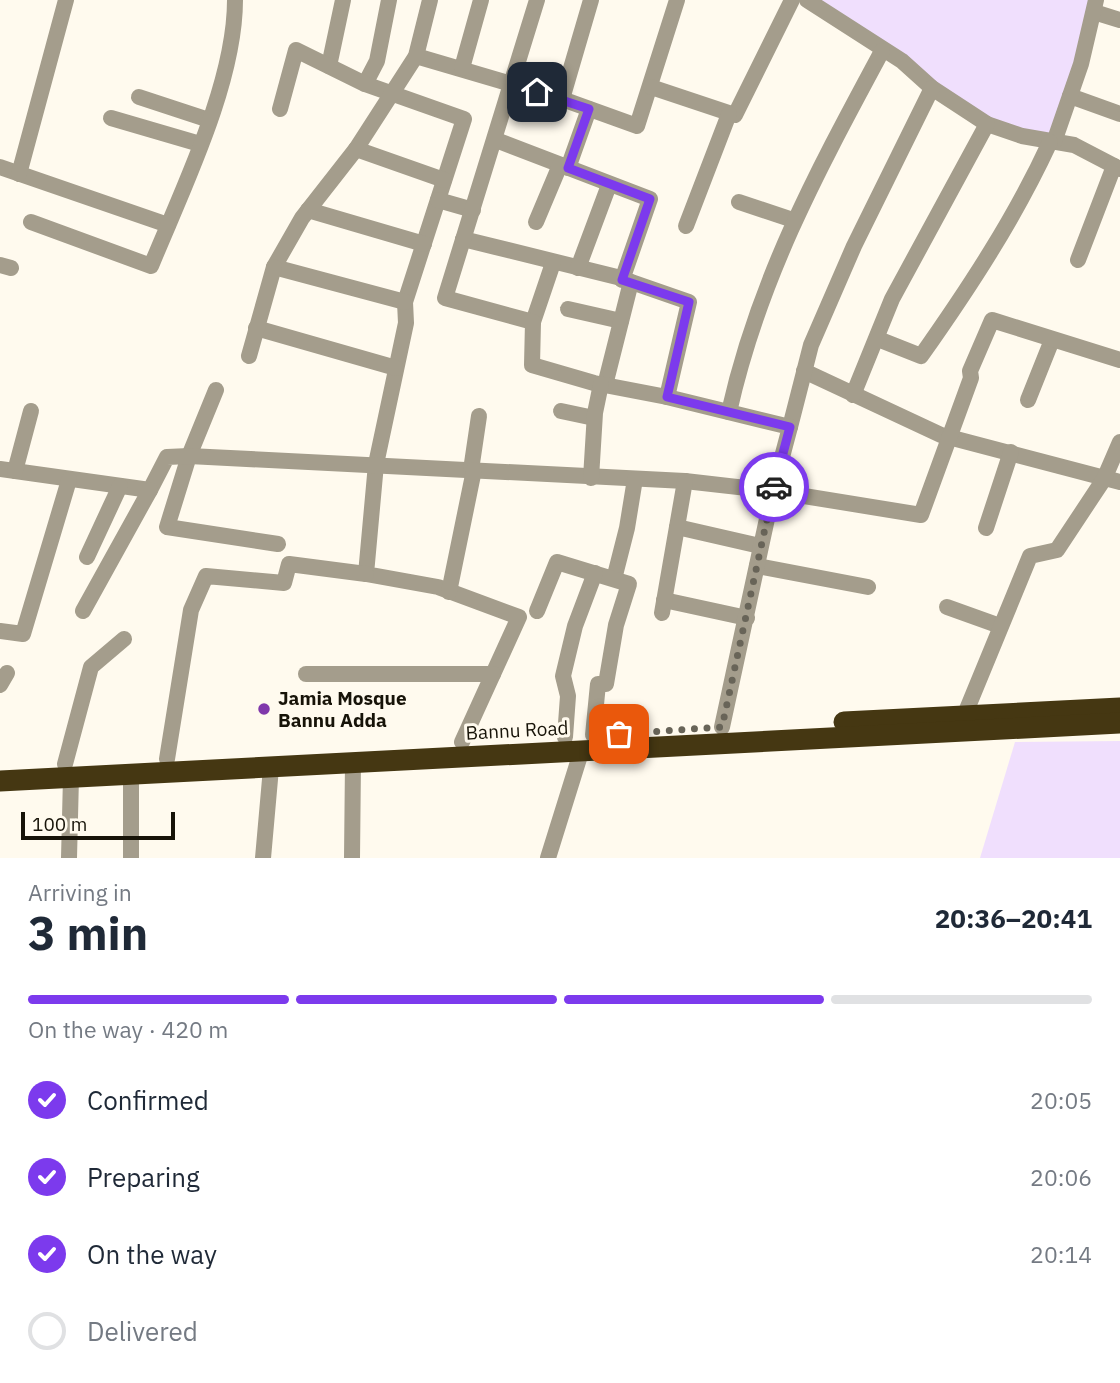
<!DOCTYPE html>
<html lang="en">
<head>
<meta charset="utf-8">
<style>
  body { margin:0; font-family:"IBM Plex Sans",sans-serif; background:#f6f6f7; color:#1f2937; height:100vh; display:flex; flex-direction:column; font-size:26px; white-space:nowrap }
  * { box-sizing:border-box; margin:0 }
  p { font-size:23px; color:#747a83 }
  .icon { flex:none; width:38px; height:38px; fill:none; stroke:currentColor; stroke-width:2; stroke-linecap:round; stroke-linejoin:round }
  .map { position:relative; height:858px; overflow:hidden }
  .side { display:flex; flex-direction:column; background:#fff; flex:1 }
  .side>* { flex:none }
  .scale { position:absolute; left:21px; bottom:18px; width:154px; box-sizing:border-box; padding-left:7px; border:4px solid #171308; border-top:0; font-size:19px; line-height:24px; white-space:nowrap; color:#171308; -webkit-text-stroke:5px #fffaee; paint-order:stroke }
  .pin { position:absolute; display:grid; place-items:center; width:60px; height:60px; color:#fff; margin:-30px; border-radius:14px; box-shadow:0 4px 10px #0006 }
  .courier { position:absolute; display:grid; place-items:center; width:70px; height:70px; margin:-35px; border:5px solid #7c3aed; border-radius:50%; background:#fff; color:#222; box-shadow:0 2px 9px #0007 }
  .summary em { font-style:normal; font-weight:700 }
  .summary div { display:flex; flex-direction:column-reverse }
  .summary { display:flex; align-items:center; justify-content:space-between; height:119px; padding:0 28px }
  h1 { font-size:46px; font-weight:700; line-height:52px }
  .bar { display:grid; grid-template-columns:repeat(4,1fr); gap:10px 7px; align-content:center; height:84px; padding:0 28px }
  .bar i { height:9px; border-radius:5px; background:#e0e1e3 }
  .bar .on { background:#7c3aed }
  .bar p { grid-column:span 4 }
  ol { padding:0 28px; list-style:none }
  li { display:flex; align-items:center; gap:21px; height:77px }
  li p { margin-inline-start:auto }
  li .icon { padding:7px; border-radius:50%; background:#7c3aed; color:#fff; stroke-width:4 }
  li:last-child { color:#747a83 }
  li i { width:38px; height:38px; border:4px solid #e0e1e3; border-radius:50% }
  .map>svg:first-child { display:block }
  .green { fill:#f0dffd }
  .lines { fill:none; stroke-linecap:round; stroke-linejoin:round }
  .minor { stroke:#a49d8c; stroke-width:16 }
  .highway { stroke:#453712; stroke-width:21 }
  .done { stroke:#686458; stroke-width:7; stroke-dasharray:0 12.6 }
  .route { stroke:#7c3aed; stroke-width:9 }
  .poi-dot { fill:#8038ab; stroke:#fffaee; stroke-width:2.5 }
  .labels { text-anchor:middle; stroke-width:6; stroke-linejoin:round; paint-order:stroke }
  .poi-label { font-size:19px; font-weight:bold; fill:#171308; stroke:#fffaee; text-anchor:start }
  .street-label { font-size:19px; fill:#171308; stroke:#fffaee }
</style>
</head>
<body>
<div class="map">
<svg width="1120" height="858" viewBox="0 0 1120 858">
  <rect width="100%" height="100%" fill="#fffaee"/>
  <g class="green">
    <path d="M813 0H1092L1085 35 1050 136C981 131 872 41 813 0Z"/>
    <polygon points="1120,741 1120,858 980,858 1015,742"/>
  </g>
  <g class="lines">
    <g class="minor">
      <polyline points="807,0 902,61 932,88 987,124 1022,136 1074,145 1120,169"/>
      <polyline points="1094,12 1120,20"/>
      <polyline points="416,56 562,99 637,126 677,0"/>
      <polyline points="329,66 343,0"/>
      <polyline points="462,68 481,0"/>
      <polyline points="365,84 377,61 389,0"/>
      <polyline points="651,87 735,115 792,0"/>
      <polyline points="1070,96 1120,114"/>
      <polyline points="139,97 209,120"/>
      <polyline points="562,99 591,0"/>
      <polyline points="280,109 296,50 365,84 464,119 405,302 406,323 376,464 366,574 438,587 519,617 462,742"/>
      <polyline points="111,118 200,144"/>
      <polyline points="496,140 650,199 622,280"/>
      <polyline points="1054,142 1081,64 1096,0"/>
      <polyline points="356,149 444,180"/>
      <polyline points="0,167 168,225"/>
      <polyline points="568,168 589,109"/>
      <polyline points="19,174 66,0"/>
      <polyline points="438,200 473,210"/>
      <polyline points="739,202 793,220"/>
      <polyline points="308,210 424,244"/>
      <path d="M31 222 151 266C183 188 235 83 235 0"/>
      <polyline points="536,222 560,165"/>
      <polyline points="686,226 729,114"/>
      <polyline points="463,239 617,277 689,302 667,397"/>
      <polyline points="1078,260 1114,166"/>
      <polyline points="0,265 11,268"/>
      <polyline points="578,268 609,185"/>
      <polyline points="405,302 274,267 302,218 356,149 416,56 430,0"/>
      <polyline points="568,309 621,321"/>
      <polyline points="533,322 553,263"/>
      <polyline points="256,328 396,368"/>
      <path d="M878 339 921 356C969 288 1015 218 1050 142"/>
      <polyline points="249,356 274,267"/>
      <polyline points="804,371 941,435 1120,482"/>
      <polyline points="605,385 631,282"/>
      <polyline points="216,390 189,456 167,527 278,544"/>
      <polyline points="853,395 892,299 987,124"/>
      <polyline points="1028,400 1052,340"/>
      <polyline points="561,411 594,418"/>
      <path d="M729 412C759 278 818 170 882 51"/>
      <polyline points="790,427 811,345 854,246 932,88"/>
      <polyline points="0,469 150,490 167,457 189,456 685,481 773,491 790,427 667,397 594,383 532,365 533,322 445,298 537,0"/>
      <polyline points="471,470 479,416"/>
      <polyline points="15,471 31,411"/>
      <polyline points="591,478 595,413 601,384"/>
      <polyline points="677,527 760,546"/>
      <polyline points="986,528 1011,452"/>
      <polyline points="87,557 120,486"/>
      <polyline points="757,566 868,587"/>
      <polyline points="614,579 627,528 635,479"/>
      <polyline points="449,592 474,470"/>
      <polyline points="664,600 747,618"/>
      <polyline points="947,607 1000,626"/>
      <polyline points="83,611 150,490"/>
      <polyline points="537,611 557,562 629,584 616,625 606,684 598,684 593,735"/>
      <polyline points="662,613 685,481"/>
      <polyline points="0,631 23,634 69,480"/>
      <polyline points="306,674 493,674"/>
      <polyline points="0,685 7,673"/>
      <polyline points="965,714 1030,556 1057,550 1104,479 1120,442"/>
      <polyline points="722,727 773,491 921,515 971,378 970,371 992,320 1120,360"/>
      <polyline points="565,737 568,696 563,676 575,626 595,573"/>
      <polyline points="167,759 191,610 206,576 284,583 289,564 366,574"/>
      <polyline points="65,764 91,667 124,639"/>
      <polyline points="69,858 71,777"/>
      <polyline points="131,858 131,774"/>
      <polyline points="263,858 271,768"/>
      <polyline points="352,858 353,762"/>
      <polyline points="548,858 582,749"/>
    </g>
    <g class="highway">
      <polyline points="844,722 1120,708"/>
      <polyline points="0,781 1120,723"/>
    </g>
  </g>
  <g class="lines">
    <polyline class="done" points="619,734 722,727 774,487"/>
    <polyline class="route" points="537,92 589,109 568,168 650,199 622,280 689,302 667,397 790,427 774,487"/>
  </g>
  <circle class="poi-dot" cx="264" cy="709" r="7"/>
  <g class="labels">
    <g class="poi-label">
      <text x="278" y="705">Jamia Mosque<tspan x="278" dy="22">Bannu Adda</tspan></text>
    </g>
    <g class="street-label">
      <text transform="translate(517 730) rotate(-3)" y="7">Bannu Road</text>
    </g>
  </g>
</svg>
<div class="scale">100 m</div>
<div class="pin" style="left:619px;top:734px;background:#ea580c"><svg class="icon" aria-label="bag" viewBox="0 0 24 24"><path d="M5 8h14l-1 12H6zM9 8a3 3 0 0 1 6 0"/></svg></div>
<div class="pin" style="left:537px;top:92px;background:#1f2937"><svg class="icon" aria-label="home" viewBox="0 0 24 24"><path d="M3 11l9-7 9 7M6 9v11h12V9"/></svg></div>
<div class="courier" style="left:774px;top:487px"><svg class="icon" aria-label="car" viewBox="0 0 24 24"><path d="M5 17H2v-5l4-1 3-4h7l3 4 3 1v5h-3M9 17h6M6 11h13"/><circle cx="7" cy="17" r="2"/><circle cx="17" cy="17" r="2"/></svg></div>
</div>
<section class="side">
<div class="summary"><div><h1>3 min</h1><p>Arriving in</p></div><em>20:36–20:41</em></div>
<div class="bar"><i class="on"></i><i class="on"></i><i class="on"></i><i></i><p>On the way · 420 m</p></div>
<ol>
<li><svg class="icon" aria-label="check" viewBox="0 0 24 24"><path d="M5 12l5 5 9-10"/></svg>Confirmed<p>20:05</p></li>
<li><svg class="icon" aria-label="check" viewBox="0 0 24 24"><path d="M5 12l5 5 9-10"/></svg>Preparing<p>20:06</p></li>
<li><svg class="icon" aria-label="check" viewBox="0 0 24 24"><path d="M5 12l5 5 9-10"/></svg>On the way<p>20:14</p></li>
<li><i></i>Delivered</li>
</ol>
</section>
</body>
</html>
